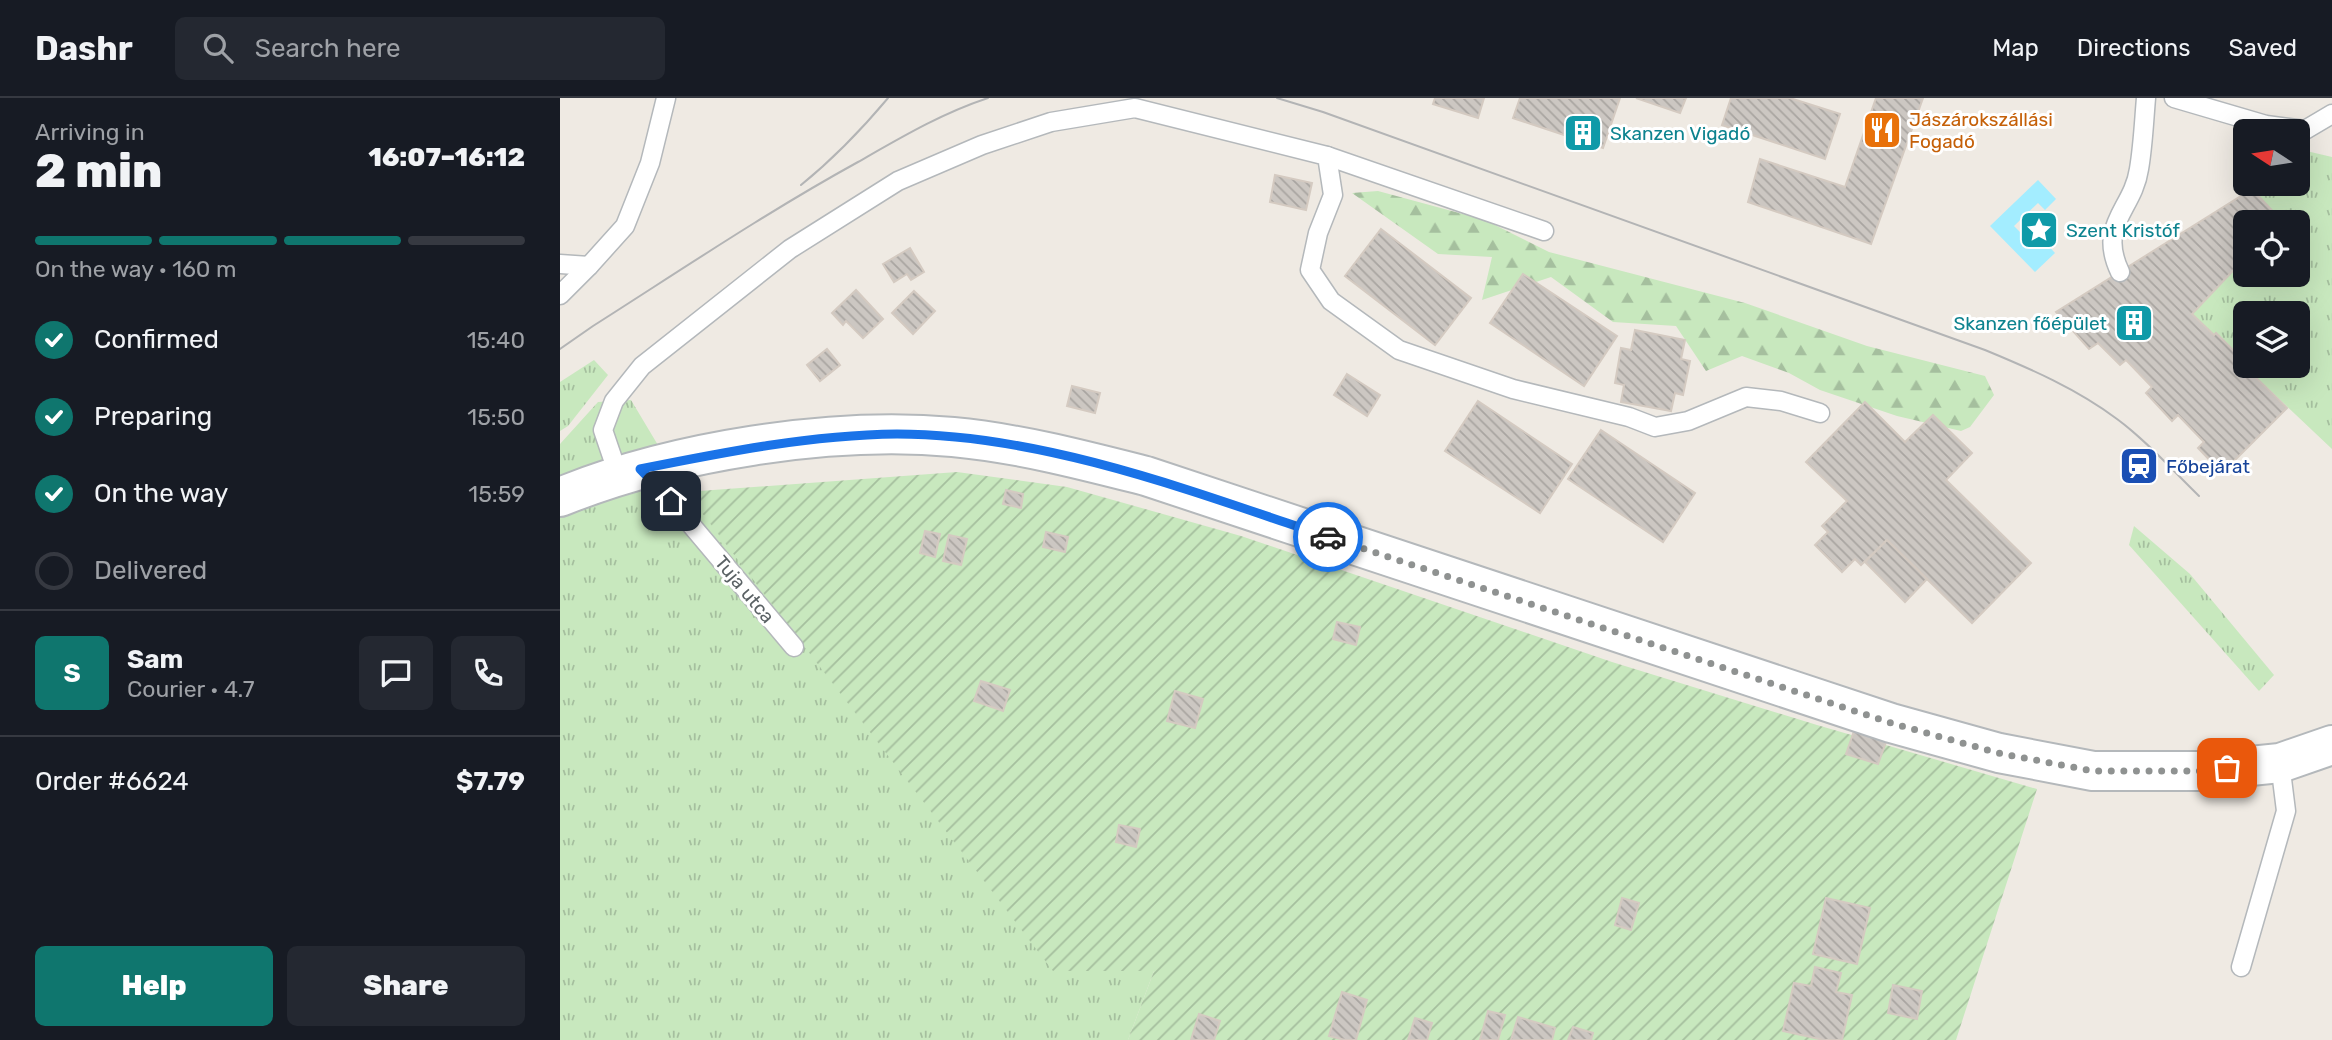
<!DOCTYPE html>
<html lang="en">
<head>
<meta charset="utf-8">
<style>
  body { margin:0; font-family:Rubik,sans-serif; background:#242831; color:#f1f3f6; height:100vh; display:flex; flex-direction:column; font-size:26px; white-space:nowrap }
  * { box-sizing:border-box; margin:0 }
  p { font-size:23px; color:#9ea1a6 }
  .icon { flex:none; width:38px; height:38px; fill:none; stroke:currentColor; stroke-width:2; stroke-linecap:round; stroke-linejoin:round }
  .map { position:relative; flex:1; overflow:hidden }
  .panel { display:flex; flex-direction:column; background:#171b24; width:560px }
  .panel>* { flex:none }
  .needle { width:46px; rotate:282deg }
  .controls { position:absolute; left:1673px; top:21px; display:grid; gap:14px }
  .controls a { display:grid; place-items:center; width:77px; height:77px; border-radius:10px; background:#171b24; box-shadow:0 7px 28px #0002; font-size:35px }
  .pin { position:absolute; display:grid; place-items:center; width:60px; height:60px; color:#fff; margin:-30px; border-radius:14px; box-shadow:0 4px 10px #0006 }
  .courier { position:absolute; display:grid; place-items:center; width:70px; height:70px; margin:-35px; border:5px solid #1a73e8; border-radius:50%; background:#fff; color:#222; box-shadow:0 2px 9px #0007 }
  .summary em { font-style:normal; font-weight:800 }
  .summary div { display:flex; flex-direction:column-reverse }
  .summary { display:flex; align-items:center; justify-content:space-between; height:119px; padding:0 35px }
  h1 { font-size:46px; font-weight:800; line-height:52px }
  .bar { display:grid; grid-template-columns:repeat(4,1fr); gap:10px 7px; align-content:center; height:84px; padding:0 35px }
  .bar i { height:9px; border-radius:5px; background:#363941 }
  .bar .selected { background:#0f766e }
  .bar p { grid-column:span 4 }
  .line { display:flex; align-items:center; gap:18px; padding:0 35px; border-top:2px solid #363941 }
  .line div { flex:1 }
  .round { display:grid; place-items:center; flex:none; width:74px; height:74px; border-radius:10px; background:#242831 }
  ol { padding:0 35px; list-style:none }
  li { display:flex; align-items:center; gap:21px; height:77px }
  li p { margin-inline-start:auto }
  li .icon { padding:7px; border-radius:50%; background:#0f766e; color:#fff; stroke-width:4 }
  li:last-child { color:#9ea1a6 }
  li i { width:38px; height:38px; border:4px solid #363941; border-radius:50% }
  .button { display:flex; gap:14px; margin-top:auto; padding:14px 35px }
  .button a { flex:1; height:80px; border-radius:10px; background:#0f766e; color:#fff; font-size:28px; font-weight:800; line-height:80px; text-align:center }
  .button a+a { background:#242831; color:#f1f3f6 }
  header { display:flex; align-items:center; gap:42px; box-sizing:border-box; height:98px; padding:0 35px; background:#171b24; border-bottom:2px solid #363941 }
  header strong { font-size:33px }
  nav { display:flex; gap:38px; margin-inline-start:auto; font-size:24px }
  .search { width:490px; height:63px; background:#242831; display:flex; align-items:center; gap:18px; box-sizing:border-box; padding:0 24px; border-radius:10px; color:#9ea1a6; font-size:26px }
  main { display:flex; flex:1; min-height:0 }
  .map>svg:first-child { display:block }
  .grass { fill:url(#grass-tufts); fill-rule:evenodd }
  .forest { fill:url(#forest-firs) }
  .garden { fill:url(#garden-furrows) }
  .water { fill:#a3edff }
  .building { fill:url(#building-back-hatch); stroke:#d4cac1; stroke-width:2 }
  .lines { fill:none; stroke-linecap:round; stroke-linejoin:round }
  .service-casing { stroke:#b4b8bb; stroke-width:21 }
  .tertiary-casing { stroke:#b4b8bb; stroke-width:42 }
  .service { stroke:#fff; stroke-width:18 }
  .tertiary { stroke:#fff; stroke-width:38 }
  .tram { stroke:#b3b4b5; stroke-width:2 }
  .tree { fill:#8eb080 }
  .done { stroke:#8f9291; stroke-width:7; stroke-dasharray:0 12.6 }
  .route { stroke:#1a73e8; stroke-width:9 }
  .labels { text-anchor:middle; stroke-width:6; stroke-linejoin:round; paint-order:stroke }
  .food-label { font-size:19px; fill:#c56008; stroke:#fff; text-anchor:start }
  .culture-label { font-size:19px; fill:#0d838f; stroke:#fff; text-anchor:start }
  .transit-label { font-size:19px; fill:#164399; stroke:#fff; text-anchor:start }
  .street-label { font-size:19px; fill:#5b6265; stroke:#fff }
</style>
</head>
<body>
<header>
<strong>Dashr</strong>
<div class="search"><svg class="icon" aria-label="search" viewBox="0 0 24 24"><circle cx="10" cy="10" r="6"/><path d="M15 15l6 6"/></svg>Search here</div>
<nav><a>Map</a><a>Directions</a><a>Saved</a></nav>
</header>
<main>
<section class="panel">
<div class="summary"><div><h1>2 min</h1><p>Arriving in</p></div><em>16:07–16:12</em></div>
<div class="bar"><i class="selected"></i><i class="selected"></i><i class="selected"></i><i></i><p>On the way · 160 m</p></div>
<ol>
<li><svg class="icon" aria-label="check" viewBox="0 0 24 24"><path d="M5 12l5 5 9-10"/></svg>Confirmed<p>15:40</p></li>
<li><svg class="icon" aria-label="check" viewBox="0 0 24 24"><path d="M5 12l5 5 9-10"/></svg>Preparing<p>15:50</p></li>
<li><svg class="icon" aria-label="check" viewBox="0 0 24 24"><path d="M5 12l5 5 9-10"/></svg>On the way<p>15:59</p></li>
<li><i></i>Delivered</li>
</ol>
<div class="line" style="height:126px"><b class="round" style="background:#0f766e;color:#fff">S</b><div><b>Sam</b><p>Courier · 4.7</p></div><a class="round"><svg class="icon" aria-label="chat" viewBox="0 0 24 24"><path d="M4 5h16v11H9l-5 4z"/></svg></a><a class="round"><svg class="icon" aria-label="phone" viewBox="0 0 24 24"><path d="M5 4h4l2 5-3 2q2 4 5 5l2-3 5 2v4C11 20 4 13 5 4z"/></svg></a></div>
<div class="line" style="height:91px"><div>Order #6624</div><b>$7.79</b></div>
<div class="button"><a>Help</a><a>Share</a></div>
</section>
<div class="map">
<svg width="1772" height="942" viewBox="0 0 1772 942">
  <defs>
    <pattern id="grass-tufts" width="24" height="20" patternUnits="userSpaceOnUse" patternTransform="scale(1.75)"><rect width="24" height="20" fill="#c8e8be"/><path d="M3 7l-1-3M5 7V3M7 7l1-3M15 17l-1-3M17 17v-4M19 17l1-3" fill="none" stroke="#a5bf9e"/></pattern>
    <pattern id="forest-firs" width="22" height="20" patternUnits="userSpaceOnUse" patternTransform="scale(1.75)"><rect width="22" height="20" fill="#c8e8be"/><path d="M5 1l3.5 6h-7zM16 11l3.5 6h-7z" fill="#a5bf9e"/></pattern>
    <pattern id="garden-furrows" width="10" height="10" patternUnits="userSpaceOnUse" patternTransform="scale(1.75)"><rect width="10" height="10" fill="#c8e8be"/><path d="M-1 1l2-2M0 10L10 0M9 11l2-2" fill="none" stroke="#a5bf9e"/></pattern>
    <pattern id="building-back-hatch" width="6" height="6" patternUnits="userSpaceOnUse" patternTransform="scale(1.75)"><rect width="6" height="6" fill="#ccc7c2"/><path d="M-1 5l2 2M0 0l6 6M5-1l2 2" fill="none" stroke="#a9a5a1"/></pattern>
  </defs>
  <rect width="100%" height="100%" fill="#efeae3"/>
  <g class="grass">
    <path d="M1738 51 1772 59V351L1678 262 1681 259 1657 235 1654 237 1632 216 1685 160V177H1738V124H1719L1721 121 1692 91 1693 86H1738ZM1685 215H1738V268H1685Z"/>
    <polygon points="34,262 48,277 8,328 0,333 0,284"/>
    <polygon points="71,302 126,394 594,873 568,942 0,942 0,346 38,304"/>
    <polygon points="1574,428 1630,476 1714,577 1699,593 1569,447"/>
  </g>
  <polygon class="forest" points="818,93 925,122 989,154 1185,205 1307,248 1425,278 1434,297 1410,329 1401,333 1337,318 1260,292 1229,275 1182,258 1146,273 1116,228 1053,224 991,179 922,202 932,159 878,156 792,95"/>
  <polygon class="garden" points="397,374 507,389 681,438 1052,564 1257,627 1477,691 1396,942 568,942 594,873 493,873 126,394"/>
  <polygon class="water" points="1478,82 1496,101 1485,112 1478,105 1454,128 1477,151 1485,144 1495,155 1475,174 1430,128"/>
  <g class="building">
    <polygon points="875,0 924,0 918,20 873,6"/>
    <polygon points="960,0 1060,0 1043,50 953,20"/>
    <polygon points="1076,0 1126,0 1120,15"/>
    <polygon points="1171,0 1230,0 1280,16 1265,61 1162,27"/>
    <polygon points="1316,0 1363,0 1311,146 1188,104 1200,61 1285,89"/>
    <polygon points="715,77 752,85 746,112 710,104"/>
    <polygon points="1692,91 1721,122 1719,124 1685,124 1685,160 1632,216 1654,237 1656,235 1681,260 1678,262 1727,310 1662,375 1638,350 1644,344 1618,317 1612,323 1586,295 1592,289 1566,262 1560,267 1538,245 1529,251 1496,214"/>
    <polygon points="821,131 911,200 875,247 785,178"/>
    <polygon points="350,150 364,174 351,182 347,176 334,184 323,166"/>
    <polygon points="963,176 1057,238 1024,288 930,225"/>
    <polygon points="296,192 323,221 303,240 286,223 283,227 272,215"/>
    <polygon points="354,193 375,213 353,236 332,215"/>
    <polygon points="1075,232 1125,242 1121,261 1130,263 1123,297 1115,295 1111,313 1061,304 1064,287 1055,285 1061,250 1071,252"/>
    <polygon points="267,251 280,267 260,283 247,267"/>
    <polygon points="787,276 820,297 807,318 774,297"/>
    <polygon points="512,288 540,295 535,315 507,308"/>
    <polygon points="918,303 1012,366 980,415 885,353"/>
    <polygon points="1305,304 1345,344 1373,317 1412,355 1386,382 1471,465 1412,525 1327,442 1301,467 1295,461 1282,474 1255,447 1268,434 1262,428 1287,403 1246,364"/>
    <polygon points="1041,332 1135,395 1103,444 1008,381"/>
    <polygon points="446,392 463,396 461,410 443,406"/>
    <polygon points="365,433 380,436 375,459 360,455"/>
    <polygon points="486,434 508,439 505,454 483,449"/>
    <polygon points="389,437 407,441 401,467 383,463"/>
    <polygon points="1327,442 1367,481 1345,504 1305,464"/>
    <polygon points="777,524 800,529 796,547 773,541"/>
    <polygon points="421,583 450,592 443,613 414,603"/>
    <polygon points="615,593 643,601 635,630 607,623"/>
    <polygon points="1294,633 1326,644 1318,666 1286,656"/>
    <polygon points="559,727 580,731 576,749 556,744"/>
    <polygon points="1062,800 1079,805 1071,832 1055,827"/>
    <polygon points="1266,800 1310,810 1297,866 1253,856"/>
    <polygon points="1255,869 1281,875 1276,894 1292,897 1282,942 1264,942 1223,933 1234,885 1251,888"/>
    <polygon points="1333,887 1362,893 1357,921 1328,915"/>
    <polygon points="782,894 807,902 796,942 785,942 769,938"/>
    <polygon points="928,913 945,917 938,942 920,942"/>
    <polygon points="639,916 660,923 654,942 631,942"/>
    <polygon points="958,919 995,930 992,942 951,942"/>
    <polygon points="855,920 872,925 867,942 848,942"/>
    <polygon points="1013,929 1033,935 1031,942 1008,942"/>
  </g>
  <g class="lines">
    <g class="service-casing">
      <g id="service">
        <polyline points="1614,0 1706,27 1745,32 1772,16"/>
        <polyline points="767,58 984,133"/>
        <polyline points="0,166 29,168"/>
        <path d="M1560 174C1537 126 1573 112 1579 71 1583 48 1584 23 1586 0"/>
        <polyline points="0,197 29,168 65,128 90,65 106,0"/>
        <polyline points="80,371 111,403 234,549"/>
        <polyline points="59,379 43,332 54,303 82,268 230,151 338,83 422,47 491,24 575,10 767,58 773,97 758,135 750,172 771,203 839,252 953,291 1069,319 1095,329 1128,323 1186,299 1221,303 1260,315"/>
        <polyline points="1681,869 1726,713 1720,665"/>
      </g>
    </g>
    <g class="tertiary-casing">
      <path id="tertiary" d="M0 399C113 353 271 328 393 339 458 345 523 362 586 378L1331 625 1439 655 1533 673H1641L1720 665 1772 647"/>
    </g>
    <use href="#service" class="service"/>
    <use href="#tertiary" class="tertiary"/>
    <g class="tram">
      <path d="M717 0 763 14 1425 252C1471 271 1517 291 1557 321 1587 343 1613 373 1639 398"/>
      <path d="M241 87C273 61 302 31 328 0"/>
      <path d="M0 251 33 228C121 172 207 114 298 64 340 40 382 15 428 0"/>
    </g>
  </g>
  <circle class="tree" cx="1476" cy="129" r="10"/>
  <g class="lines">
    <polyline class="done" points="768,439 1331,625 1438,655 1533,673 1641,673 1667,670"/>
    <path class="route" d="M111 403 80 371C165 354 250 337 337 336 482 336 632 393 768 439"/>
  </g>
  <defs>
    <g id="restaurant-square" transform="scale(2.0125)"><rect x="-9" y="-9" width="18" height="18" rx="4" fill="#e8710a" stroke="#fff"/><path d="M-5-6h1v4h1v-4h1v4h1v-4h1v5L-1.5 .5V6h-2V.5L-5-1ZM5-6V6H3V1.5H1.5Q1.5-4 5-6Z" fill="#fff"/></g>
    <g id="building-square" transform="scale(2.0125)"><rect x="-9" y="-9" width="18" height="18" rx="4" fill="#0f9aa8" stroke="#fff"/><path d="M-4-6H4V6H1V3H-1V6H-4ZM-2.5-4.3h1.7v1.8h-1.7ZM.8-4.3h1.7v1.8H.8ZM-2.5-1h1.7V.8h-1.7ZM.8-1h1.7V.8H.8Z" fill="#fff"/></g>
    <g id="sight-square" transform="scale(2.0125)"><rect x="-9" y="-9" width="18" height="18" rx="4" fill="#0f9aa8" stroke="#fff"/><path d="M0-6L1.8-2.2L6-1.7L2.9 1.2L3.7 5.4L0 3.3L-3.7 5.4L-2.9 1.2L-6-1.7L-1.8-2.2Z" fill="#fff"/></g>
    <g id="station-square" transform="scale(2.0125)"><rect x="-9" y="-9" width="18" height="18" rx="4" fill="#1a4fb4" stroke="#fff"/><path d="M-3-6H3Q5-6 5-4V2Q5 4 3 4L4.5 6H3L1.5 4h-3L-3 6H-4.5L-3 4Q-5 4-5 2V-4Q-5-6-3-6ZM-3.5-4v3h7v-3ZM-3.5 1v1.5H-2V1ZM2 1v1.5H3.5V1Z" fill="#fff"/></g>
  </defs>
  <g fill-rule="evenodd">
    <use href="#restaurant-square" x="1322" y="32"/>
    <use href="#building-square" x="1023" y="35"/>
    <use href="#sight-square" x="1479" y="132"/>
    <use href="#building-square" x="1574" y="225"/>
    <use href="#station-square" x="1579" y="368"/>
  </g>
  <g class="labels">
    <g class="food-label">
      <text x="1349" y="28">Jászárokszállási<tspan x="1349" dy="22">Fogadó</tspan></text>
    </g>
    <g class="culture-label">
      <text x="1050" y="42">Skanzen Vigadó</text>
      <text x="1506" y="139">Szent Kristóf</text>
      <text x="1547" y="232" text-anchor="end">Skanzen főépület</text>
    </g>
    <g class="transit-label">
      <text x="1606" y="375">Főbejárat</text>
    </g>
    <g class="street-label">
      <text transform="translate(185 491) rotate(50)" y="7">Tuja utca</text>
    </g>
  </g>
</svg>
<div class="controls">
<a><svg class="needle" viewBox="-14 -14 28 28"><path d="M0-13l5 13h-10z" fill="#e53935"/><path d="M0 13l5-13h-10z" fill="#9ea1a6"/></svg></a>
<a><svg class="icon" aria-label="locate" viewBox="0 0 24 24"><circle cx="12" cy="12" r="6"/><path d="M12 2v4M12 18v4M2 12h4M18 12h4"/></svg></a>
<a><svg class="icon" aria-label="layers" viewBox="0 0 24 24"><path d="M12 4l9 5-9 5-9-5zM3 14l9 5 9-5"/></svg></a>
</div>
<div class="pin" style="left:1667px;top:670px;background:#ea580c"><svg class="icon" aria-label="bag" viewBox="0 0 24 24"><path d="M5 8h14l-1 12H6zM9 8a3 3 0 0 1 6 0"/></svg></div>
<div class="pin" style="left:111px;top:403px;background:#1f2937"><svg class="icon" aria-label="home" viewBox="0 0 24 24"><path d="M3 11l9-7 9 7M6 9v11h12V9"/></svg></div>
<div class="courier" style="left:768px;top:439px"><svg class="icon" aria-label="car" viewBox="0 0 24 24"><path d="M5 17H2v-5l4-1 3-4h7l3 4 3 1v5h-3M9 17h6M6 11h13"/><circle cx="7" cy="17" r="2"/><circle cx="17" cy="17" r="2"/></svg></div>
</div>
</main>
</body>
</html>
